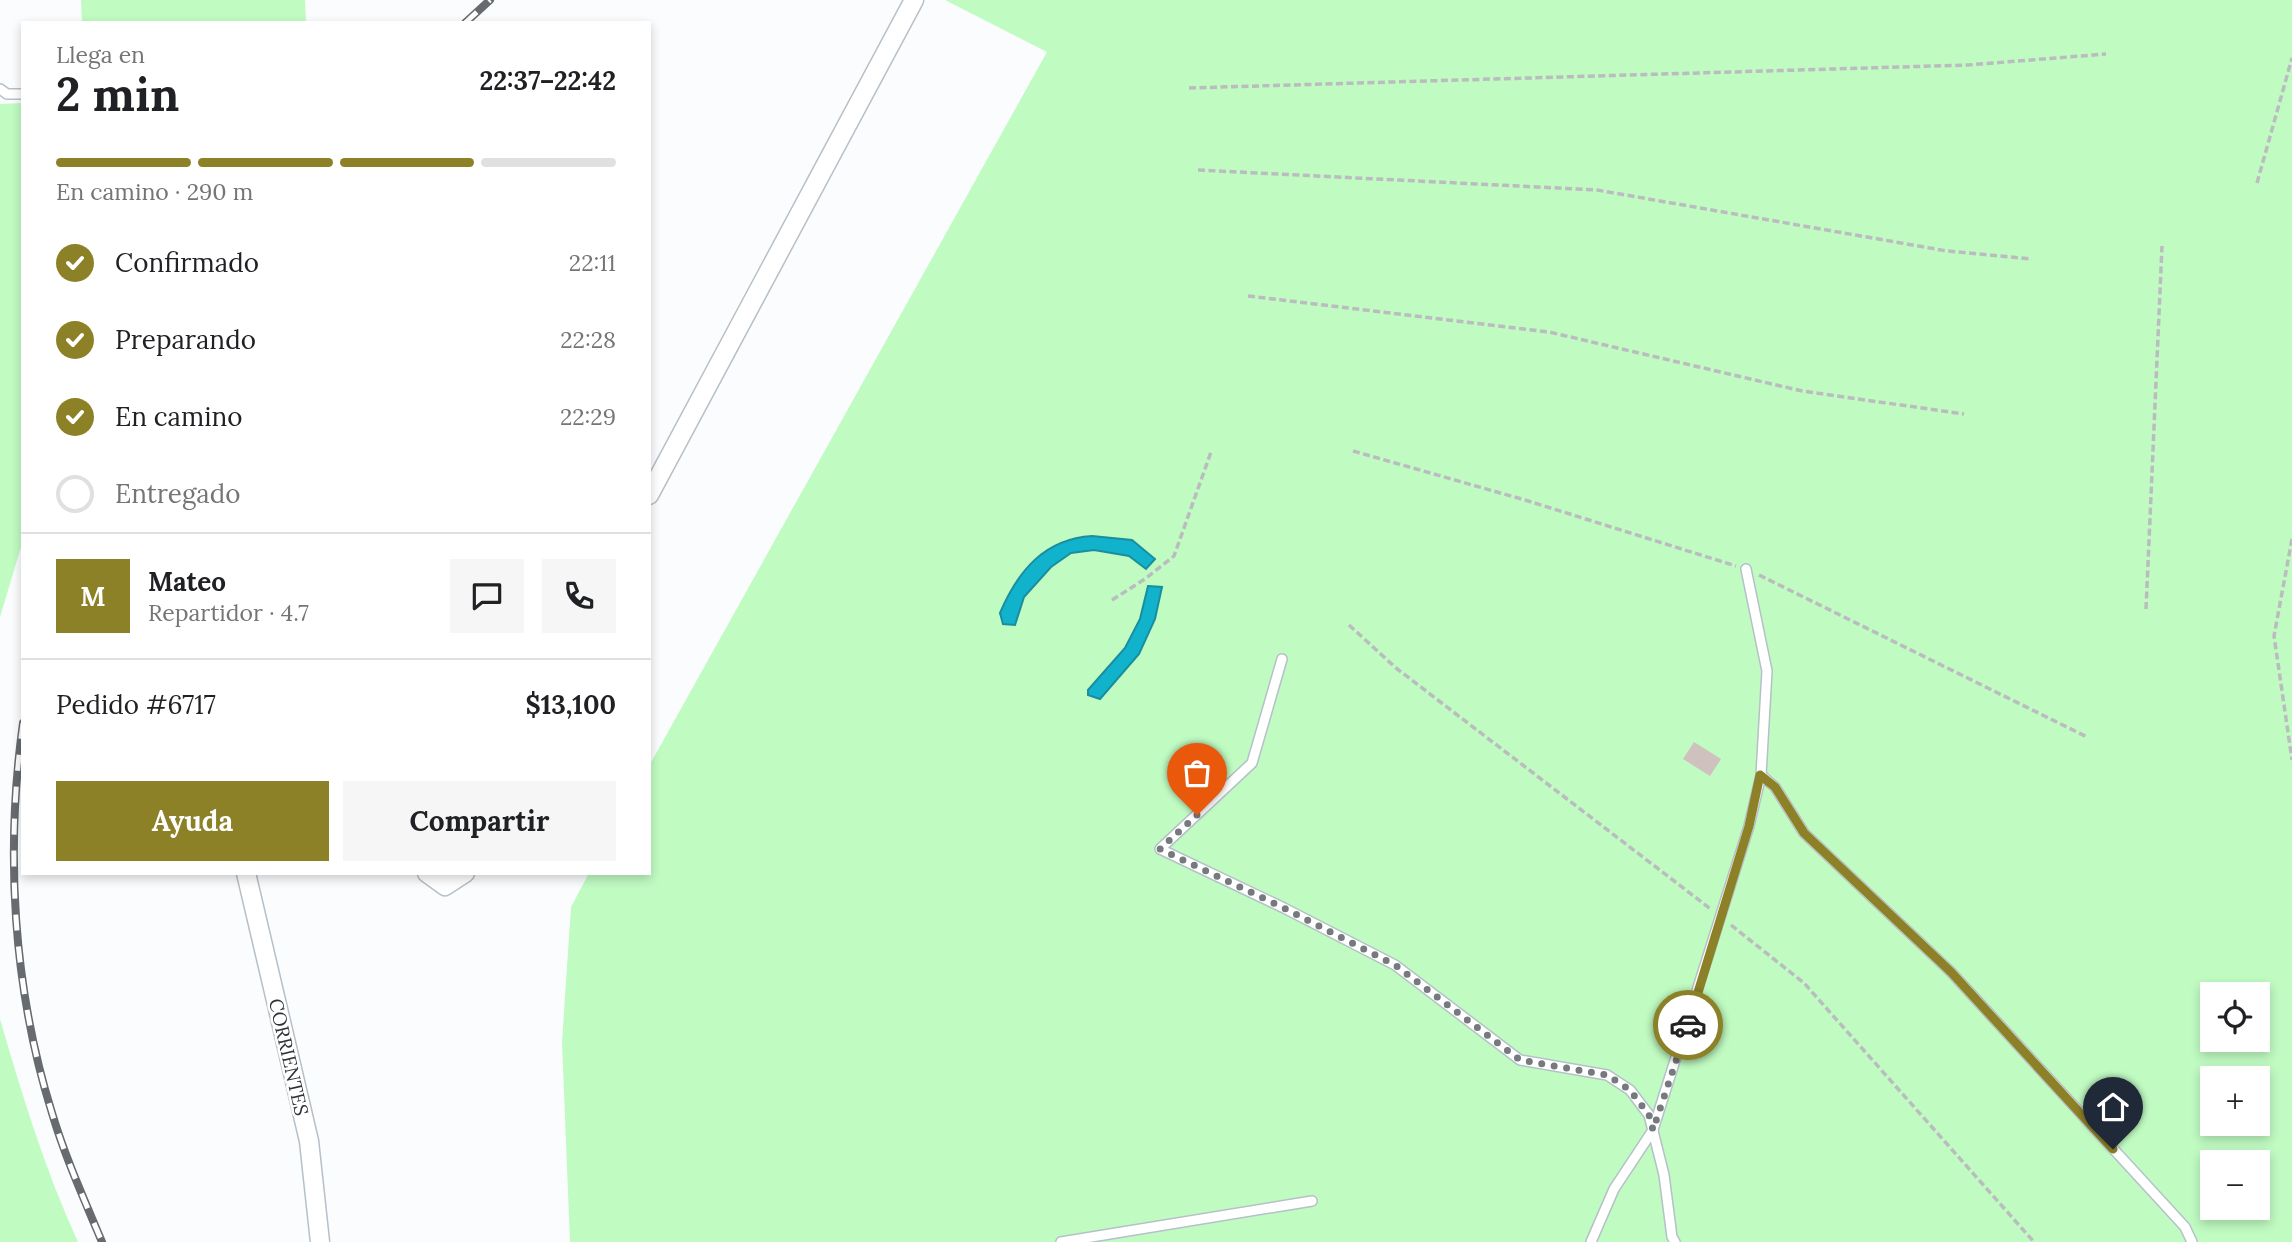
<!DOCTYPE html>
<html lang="es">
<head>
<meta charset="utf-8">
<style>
  body { margin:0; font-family:Lora,serif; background:#f6f6f6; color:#202124; height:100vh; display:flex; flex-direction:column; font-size:26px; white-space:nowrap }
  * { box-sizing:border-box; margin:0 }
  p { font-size:23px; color:#757577 }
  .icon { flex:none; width:38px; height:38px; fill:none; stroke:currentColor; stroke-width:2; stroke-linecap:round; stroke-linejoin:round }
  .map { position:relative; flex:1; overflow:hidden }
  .drawer { position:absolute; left:21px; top:21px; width:630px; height:854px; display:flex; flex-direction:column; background:#fff; border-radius:0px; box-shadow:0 4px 10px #0003 }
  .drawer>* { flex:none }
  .buttons { position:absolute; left:2200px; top:982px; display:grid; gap:14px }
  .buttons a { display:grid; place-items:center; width:70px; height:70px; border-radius:0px; background:#fff; box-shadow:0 4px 10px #0003; font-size:35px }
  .pin { position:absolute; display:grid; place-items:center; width:60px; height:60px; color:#fff; margin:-72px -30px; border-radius:50% 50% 50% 0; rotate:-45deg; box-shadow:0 0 7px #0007 }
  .pin .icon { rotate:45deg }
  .courier { position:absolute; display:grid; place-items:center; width:70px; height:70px; margin:-35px; border:5px solid #8d8128; border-radius:50%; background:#fff; color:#222; box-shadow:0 2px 9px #0007 }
  .overview em { font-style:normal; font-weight:700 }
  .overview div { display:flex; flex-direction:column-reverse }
  .overview { display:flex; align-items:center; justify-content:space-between; height:119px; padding:0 35px }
  h1 { font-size:46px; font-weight:700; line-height:52px }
  .bar { display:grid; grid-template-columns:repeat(4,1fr); gap:10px 7px; align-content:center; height:84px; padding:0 35px }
  .bar i { height:9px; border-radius:5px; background:#e0e0e0 }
  .bar .current { background:#8d8128 }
  .bar p { grid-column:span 4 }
  .line { display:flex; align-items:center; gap:18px; padding:0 35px; border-top:2px solid #e0e0e0 }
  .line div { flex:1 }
  .round { display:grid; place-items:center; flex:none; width:74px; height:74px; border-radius:0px; background:#f6f6f6 }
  ol { padding:0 35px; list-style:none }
  li { display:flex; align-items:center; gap:21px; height:77px }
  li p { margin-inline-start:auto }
  li .icon { padding:7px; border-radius:50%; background:#8d8128; color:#fff; stroke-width:4 }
  li:last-child { color:#757577 }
  li i { width:38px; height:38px; border:4px solid #e0e0e0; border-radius:50% }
  .primary-button { display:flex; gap:14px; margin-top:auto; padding:14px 35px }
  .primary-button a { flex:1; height:80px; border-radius:0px; background:#8d8128; color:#fff; font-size:28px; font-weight:700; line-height:80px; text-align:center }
  .primary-button a+a { background:#f6f6f6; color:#202124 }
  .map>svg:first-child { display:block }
  .green { fill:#c0fbc2; fill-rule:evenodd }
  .water { fill:#11b3cc; stroke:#1a8d9f; stroke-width:2 }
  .building { fill:#cfc1be }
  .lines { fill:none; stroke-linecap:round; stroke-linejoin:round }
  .lane-casing { stroke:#b6c0c8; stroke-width:12 }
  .street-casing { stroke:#b6c0c8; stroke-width:21 }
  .path { stroke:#babcbf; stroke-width:3.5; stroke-dasharray:7 3.5; stroke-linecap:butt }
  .lane { stroke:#fff; stroke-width:9 }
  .street { stroke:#fff; stroke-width:18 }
  .rail-casing { stroke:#676a6e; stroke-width:8 }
  .rail { stroke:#fff; stroke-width:5; stroke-dasharray:16; stroke-linecap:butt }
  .done { stroke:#76797d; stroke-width:7; stroke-dasharray:0 12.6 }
  .route { stroke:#8d8128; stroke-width:9 }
  .labels { text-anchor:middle; stroke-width:5; stroke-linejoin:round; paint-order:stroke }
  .street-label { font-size:19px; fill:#2f3337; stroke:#fff }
</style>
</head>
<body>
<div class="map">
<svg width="2292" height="1242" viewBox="0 0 2292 1242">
  <rect width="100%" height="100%" fill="#fafcfe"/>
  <g class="green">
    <polygon points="81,0 305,0 306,23 82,23"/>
    <path d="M945 0H2292V1242H570L562 1042 571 907 589 873H649V766L1047 52ZM2212 994H2258V1040H2212ZM2212 1078H2258V1124H2212ZM2212 1162H2258V1208H2212Z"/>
    <polygon points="23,103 23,540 0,617 0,104"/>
    <path d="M0 1019C22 1095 45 1170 78 1242H0Z"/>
  </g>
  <g class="water">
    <path d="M1092 536 1132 540 1155 559 1146 569 1129 556 1094 550 1071 553 1051 567 1024 597 1015 625 1003 624 1000 613C1018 571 1044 539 1092 536Z"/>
    <polygon points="1148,586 1162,587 1155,619 1139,654 1100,699 1088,695 1088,690 1125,648 1140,619"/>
  </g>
  <polygon class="building" points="1694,742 1721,759 1710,776 1683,759"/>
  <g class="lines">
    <g class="lane-casing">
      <g id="lane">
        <polyline points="0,89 7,94 23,94"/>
        <polyline points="1282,659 1252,763 1160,849 1284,908 1395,965 1520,1060 1607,1075 1630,1090 1649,1115 1664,1175 1672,1237 1675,1242"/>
        <polyline points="1761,775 1775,787 1804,833 1951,972 2185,1227 2192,1242"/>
        <polyline points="1061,1242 1312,1201"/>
        <polyline points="1591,1242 1614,1189 1653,1130 1749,826 1761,775 1767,671 1746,569"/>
      </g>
    </g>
    <g class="street-casing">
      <g id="street">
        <polyline points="649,495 914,0"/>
        <polyline points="246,873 309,1141 320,1242"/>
        <polyline points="427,873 445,886 465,873"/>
      </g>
    </g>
    <g class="path">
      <polyline points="1189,88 1968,65 2106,54"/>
      <polyline points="1198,170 1597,190 1947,251 2032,259"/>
      <polyline points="2257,183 2292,58"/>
      <polyline points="1248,296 1549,332 1802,391 1964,414"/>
      <polyline points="1353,451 1525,500 1736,566"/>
      <polyline points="2292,539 2274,636 2292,760"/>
      <polyline points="1759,575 2087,737"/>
      <polyline points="1112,600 1145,579 1174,556 1211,452"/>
      <polyline points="2146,609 2162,246"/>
      <polyline points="1349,625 1396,668 1712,910"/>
      <polyline points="1731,925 1804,983 2034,1242"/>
    </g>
    <use href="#lane" class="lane"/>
    <use href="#street" class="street"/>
    <g class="rail-casing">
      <g id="rail">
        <polyline points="465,23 490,0"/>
        <path d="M23 723C5 852 13 988 52 1113 65 1157 84 1199 102 1242"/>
      </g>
    </g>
    <use href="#rail" class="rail"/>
  </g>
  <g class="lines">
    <polyline class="done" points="1197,815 1160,849 1284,908 1395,965 1520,1060 1607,1075 1630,1090 1649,1115 1653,1130 1688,1025"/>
    <polyline class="route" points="1688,1025 1749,826 1760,775 1775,787 1804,833 1951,972 2113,1149"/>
  </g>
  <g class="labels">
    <g class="street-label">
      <text transform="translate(289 1057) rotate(77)" y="7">CORRIENTES</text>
    </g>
  </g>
</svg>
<div class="buttons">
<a><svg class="icon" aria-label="locate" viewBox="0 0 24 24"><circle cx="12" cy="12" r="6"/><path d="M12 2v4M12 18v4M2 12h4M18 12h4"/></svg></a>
<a>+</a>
<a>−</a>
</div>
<div class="pin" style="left:1197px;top:815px;background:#ea580c"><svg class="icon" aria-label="bag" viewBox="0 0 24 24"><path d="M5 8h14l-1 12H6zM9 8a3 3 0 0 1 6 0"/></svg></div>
<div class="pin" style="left:2113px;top:1149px;background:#1f2937"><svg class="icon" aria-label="home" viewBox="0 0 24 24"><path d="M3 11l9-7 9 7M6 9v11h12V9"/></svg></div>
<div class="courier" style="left:1688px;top:1025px"><svg class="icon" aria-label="car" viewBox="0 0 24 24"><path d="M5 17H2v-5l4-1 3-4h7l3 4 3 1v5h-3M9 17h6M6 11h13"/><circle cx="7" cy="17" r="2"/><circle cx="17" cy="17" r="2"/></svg></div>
<section class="drawer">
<div class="overview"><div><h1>2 min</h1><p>Llega en</p></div><em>22:37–22:42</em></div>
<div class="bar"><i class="current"></i><i class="current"></i><i class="current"></i><i></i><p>En camino · 290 m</p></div>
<ol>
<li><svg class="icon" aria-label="check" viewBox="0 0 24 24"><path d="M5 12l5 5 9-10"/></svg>Confirmado<p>22:11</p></li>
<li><svg class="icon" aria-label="check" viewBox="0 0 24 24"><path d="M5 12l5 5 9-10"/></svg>Preparando<p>22:28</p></li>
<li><svg class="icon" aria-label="check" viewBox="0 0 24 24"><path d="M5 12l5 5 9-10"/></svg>En camino<p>22:29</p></li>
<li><i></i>Entregado</li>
</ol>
<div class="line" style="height:126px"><b class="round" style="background:#8d8128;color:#fff">M</b><div><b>Mateo</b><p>Repartidor · 4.7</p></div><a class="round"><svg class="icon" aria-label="chat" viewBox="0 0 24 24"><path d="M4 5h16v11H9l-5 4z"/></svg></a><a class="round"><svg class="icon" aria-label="phone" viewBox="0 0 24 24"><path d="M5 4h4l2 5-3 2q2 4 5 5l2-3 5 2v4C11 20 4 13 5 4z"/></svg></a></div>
<div class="line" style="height:91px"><div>Pedido #6717</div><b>$13,100</b></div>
<div class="primary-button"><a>Ayuda</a><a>Compartir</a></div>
</section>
</div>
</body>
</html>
